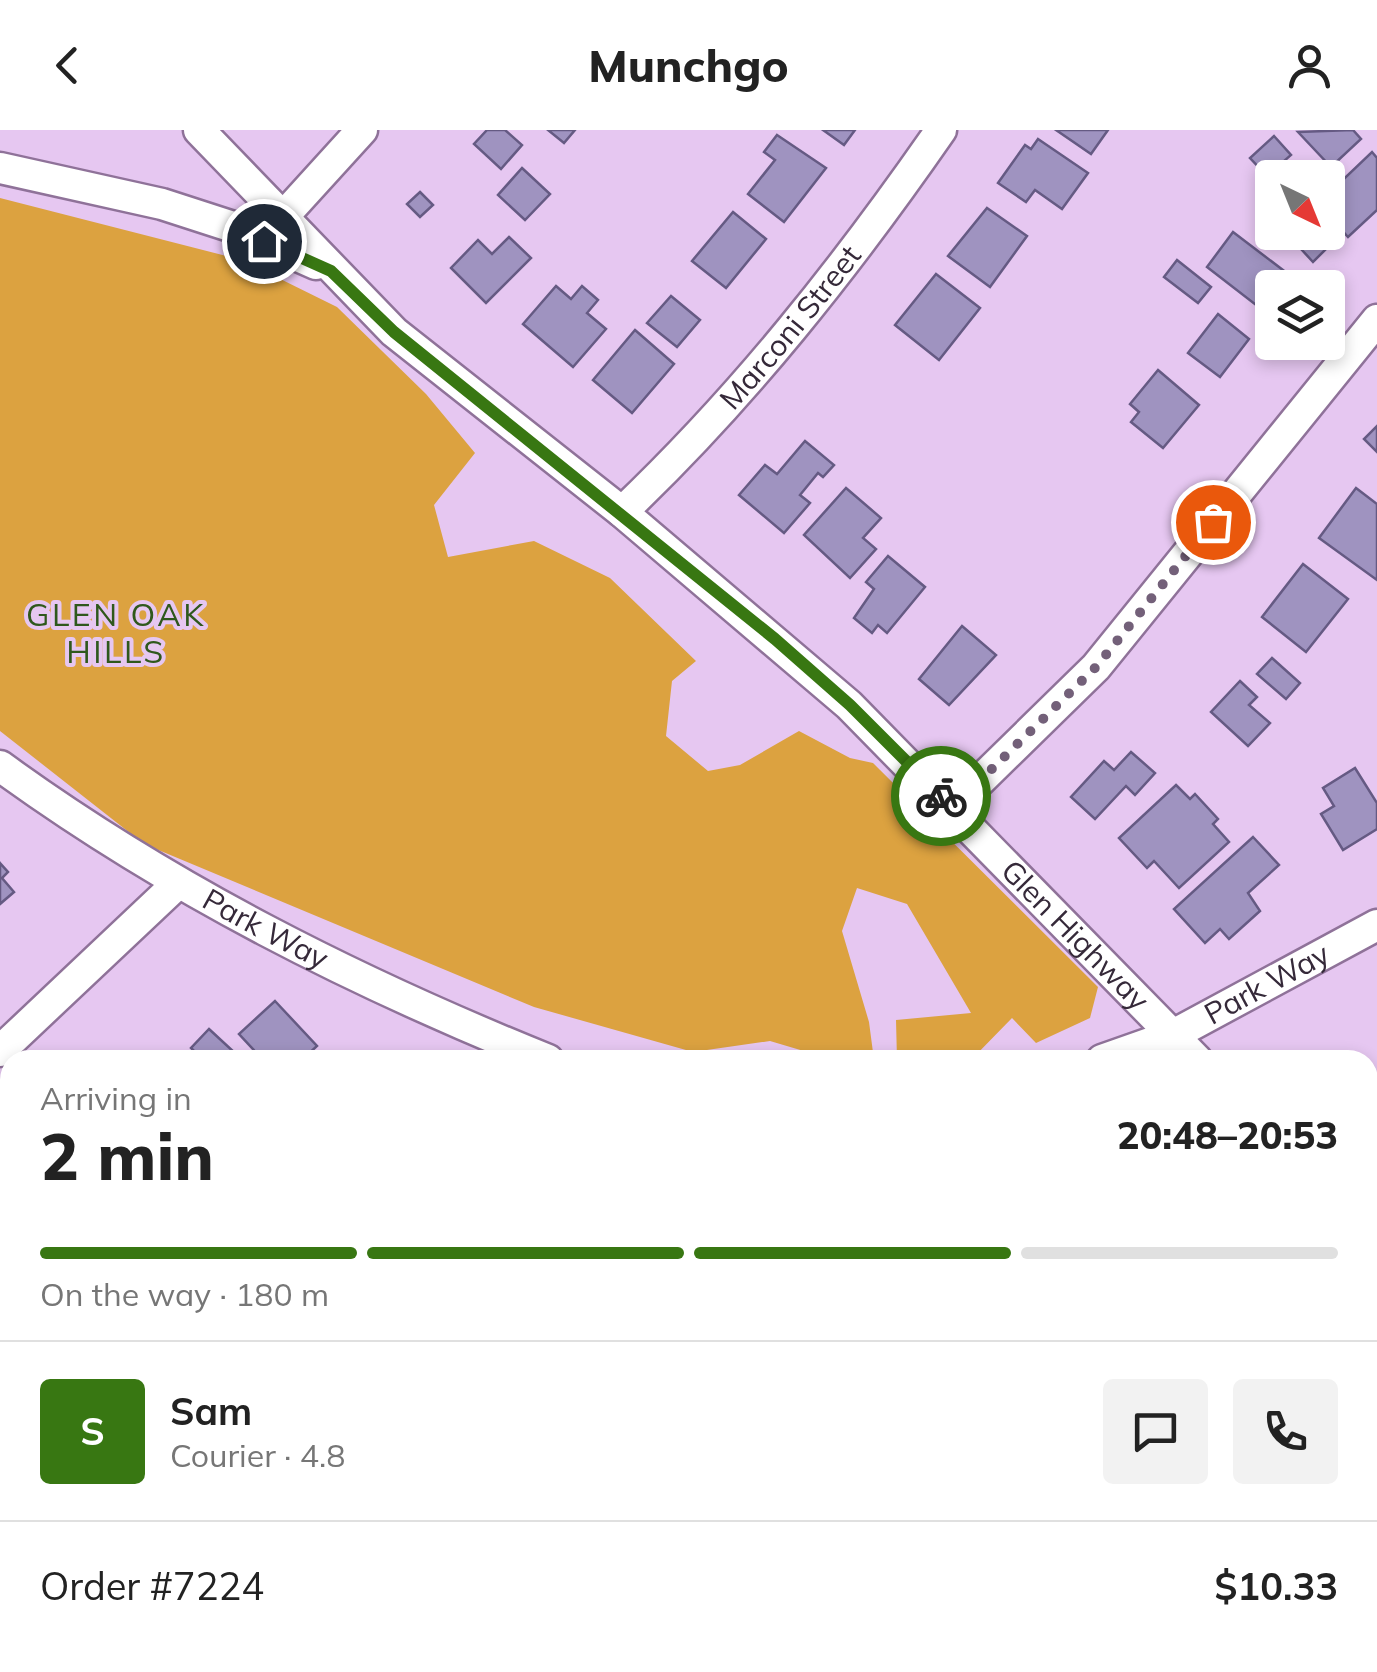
<!DOCTYPE html>
<html lang="en">
<head>
<meta charset="utf-8">
<style>
  body { margin:0; font-family:Mulish,sans-serif; background:#f2f2f2; color:#222; height:100vh; display:flex; flex-direction:column; font-size:38px; white-space:nowrap }
  * { box-sizing:border-box; margin:0 }
  p { font-size:32px; color:#767676 }
  .icon { flex:none; width:55px; height:55px; fill:none; stroke:currentColor; stroke-width:2; stroke-linecap:round; stroke-linejoin:round }
  .map { position:relative; flex:1; overflow:hidden }
  .side { position:absolute; left:0px; top:920px; width:1378px; height:622px; display:flex; flex-direction:column; background:#fff; border-radius:30px 30px 0 0; box-shadow:0 5px 15px #0003 }
  .side>* { flex:none }
  .needle { width:65px; rotate:137deg }
  .controls { position:absolute; left:1255px; top:30px; display:grid; gap:20px }
  .controls a { display:grid; place-items:center; width:90px; height:90px; border-radius:10px; background:#fff; box-shadow:0 5px 15px #0003; font-size:50px }
  .pin { position:absolute; display:grid; place-items:center; width:85px; height:85px; color:#fff; margin:-42px; border:5px solid #fff; border-radius:50%; box-shadow:0 2px 10px #0007 }
  .courier { position:absolute; display:grid; place-items:center; width:100px; height:100px; margin:-50px; border:8px solid #387712; border-radius:50%; background:#fff; color:#222; box-shadow:0 2px 12px #0007 }
  .headline em { font-style:normal; font-weight:800 }
  .headline div { display:flex; flex-direction:column-reverse }
  .headline { display:flex; align-items:center; justify-content:space-between; height:170px; padding:0 40px }
  h1 { font-size:65px; font-weight:800; line-height:75px }
  .bar { display:grid; grid-template-columns:repeat(4,1fr); gap:15px 10px; align-content:center; height:120px; padding:0 40px }
  .bar i { height:12px; border-radius:8px; background:#e0e0e0 }
  .bar .on { background:#387712 }
  .bar p { grid-column:span 4 }
  .line { display:flex; align-items:center; gap:25px; padding:0 40px; border-top:2px solid #e0e0e0 }
  .line div { flex:1 }
  .round { display:grid; place-items:center; flex:none; width:105px; height:105px; border-radius:10px; background:#f2f2f2 }
  header { display:flex; justify-content:space-between; align-items:center; height:130px; padding:0 40px; background:#fff; font-size:45px; font-weight:800 }
  .map>svg:first-child { display:block }
  .green { fill:#dca240 }
  .building { fill:#9f93c0; stroke:#655a83; stroke-width:2.5 }
  .lines { fill:none; stroke-linecap:round; stroke-linejoin:round }
  .minor-casing { stroke:#8f7299; stroke-width:35 }
  .minor { stroke:#fff; stroke-width:30 }
  .done { stroke:#736079; stroke-width:10; stroke-dasharray:0 18 }
  .route { stroke:#387712; stroke-width:12 }
  .labels { text-anchor:middle; stroke-width:8; stroke-linejoin:round; paint-order:stroke }
  .street-label { font-size:30px; fill:#352939; stroke:#e6c7f1 }
  .neighbourhood-label { font-size:32px; letter-spacing:2.5px; fill:#2f581c; stroke:#e6c7f1 }
</style>
</head>
<body>
<header><svg class="icon" aria-label="back" viewBox="0 0 24 24"><path d="M15 5l-7 7 7 7"/></svg>Munchgo<svg class="icon" aria-label="person" viewBox="0 0 24 24"><circle cx="12" cy="8" r="4"/><path d="M4 21q1-7 8-7t8 7"/></svg></header>
<div class="map">
<svg width="1377" height="1542" viewBox="0 0 1377 1542">
  <rect width="100%" height="100%" fill="#e6c7f1"/>
  <polygon class="green" points="0,68 242,130 337,177 426,264 475,323 434,375 448,427 534,411 610,448 696,531 672,551 666,606 708,641 740,635 799,601 850,628 873,633 1098,857 1090,888 1036,913 1012,888 971,930 897,930 896,890 971,883 907,774 857,758 842,801 869,892 874,930 834,930 770,911 693,922 534,877 144,714 0,601"/>
  <g class="building">
    <polygon points="487,0 505,0 522,15 501,39 474,14"/>
    <polygon points="548,0 575,0 564,13"/>
    <polygon points="823,0 855,0 844,15"/>
    <polygon points="1056,0 1108,0 1091,24"/>
    <polygon points="1353,0 1361,9 1331,37 1298,2"/>
    <polygon points="777,5 826,38 784,92 748,64 775,30 764,22"/>
    <polygon points="1274,6 1291,25 1267,46 1250,28"/>
    <polygon points="1038,9 1088,43 1062,79 1035,60 1026,72 998,53 1025,15 1031,19"/>
    <polygon points="1372,22 1377,28 1377,80 1348,107 1328,85 1328,64"/>
    <polygon points="522,38 550,64 525,90 498,65"/>
    <polygon points="420,62 433,75 420,87 407,74"/>
    <polygon points="987,78 1027,106 990,157 948,126"/>
    <polygon points="733,82 766,109 726,158 692,131"/>
    <polygon points="1328,99 1337,108 1313,132 1290,107 1294,102 1328,102"/>
    <polygon points="1233,102 1296,150 1290,158 1272,158 1269,185 1207,137"/>
    <polygon points="509,107 531,128 486,173 451,138 478,110 492,124"/>
    <polygon points="1177,130 1211,157 1198,173 1164,147"/>
    <polygon points="936,144 980,178 939,230 895,195"/>
    <polygon points="556,156 571,169 582,156 598,170 587,183 606,199 573,237 523,194"/>
    <polygon points="671,166 700,190 677,217 647,193"/>
    <polygon points="1218,184 1249,209 1220,247 1188,223"/>
    <polygon points="635,200 674,234 632,283 593,250"/>
    <polygon points="1158,240 1199,275 1163,318 1131,292 1139,282 1130,274"/>
    <polygon points="1377,296 1377,322 1364,309"/>
    <polygon points="805,311 834,335 823,347 818,343 800,365 810,373 784,403 739,365 765,335 777,344"/>
    <polygon points="846,358 881,388 863,408 876,419 850,448 804,405"/>
    <polygon points="1356,358 1377,374 1377,450 1319,408"/>
    <polygon points="888,426 925,457 887,503 878,495 872,503 854,488 874,459 866,452"/>
    <polygon points="1303,434 1348,469 1306,522 1262,487"/>
    <polygon points="962,496 996,525 949,575 919,549"/>
    <polygon points="1272,528 1300,553 1286,569 1257,544"/>
    <polygon points="1240,551 1257,567 1249,575 1270,593 1248,616 1211,582"/>
    <polygon points="1131,622 1155,643 1135,665 1126,656 1095,689 1071,667 1104,631 1114,640"/>
    <polygon points="1355,638 1377,673 1377,699 1343,720 1321,684 1334,676 1323,658"/>
    <polygon points="1176,655 1190,669 1195,664 1218,689 1213,694 1229,712 1179,758 1154,731 1147,738 1119,708"/>
    <polygon points="1253,707 1279,735 1248,763 1260,781 1229,809 1220,799 1205,813 1174,779"/>
    <polygon points="0,733 8,742 2,748 14,762 0,774"/>
    <polygon points="275,871 317,916 302,930 263,930 239,904"/>
    <polygon points="209,899 235,923 228,930 203,930 191,918"/>
    <polygon points="0,1033 10,1043 10,1114 1,1123"/>
    <polygon points="1370,1305 1377,1311 1377,1350 1371,1356 1377,1365 1368,1374"/>
    <polygon points="10,1335 10,1406 0,1415 0,1344"/>
    <polygon points="138,1532 194,1532 197,1536 191,1542 129,1542"/>
    <polygon points="509,1532 568,1532 561,1542 499,1542"/>
    <polygon points="789,1532 842,1532 832,1542 788,1542 784,1538"/>
    <polygon points="1164,1532 1214,1532 1223,1542 1164,1542 1159,1537"/>
  </g>
  <g class="lines">
    <g class="minor-casing">
      <g id="minor">
        <path id="s1" d="M199 0 394 202 622 382 849 575 1197 930"/>
        <polyline points="0,38 162,74 230,96 316,134"/>
        <polyline points="281,89 362,0"/>
        <path id="s2" d="M622 382C743 267 846 137 941 0"/>
        <path id="s3" d="M0 636C169 759 355 852 548 930"/>
        <polyline points="952,678 1096,537 1377,190"/>
        <polyline points="0,921 178,753"/>
        <path id="s4" d="M1102 930 1173 905 1377 795"/>
        <polyline points="1368,1105 1377,1115"/>
        <polyline points="1368,1495 1377,1478"/>
        <polyline points="681,1532 690,1542"/>
        <polyline points="0,1538 10,1528"/>
        <polyline points="1345,1542 1350,1532"/>
      </g>
    </g>
    <use href="#minor" class="minor"/>
  </g>
  <g class="lines">
    <polyline class="done" points="941,666 952,678 1096,537 1213,392"/>
    <polyline class="route" points="264,111 331,141 394,202 775,509 850,575 941,666"/>
  </g>
  <g class="labels">
    <g class="street-label">
      <text dy="10" stroke="none"><textPath href="#s2" startOffset="250">Marconi Street</textPath></text>
      <text dy="10" stroke="none"><textPath href="#s3" startOffset="312">Park Way</textPath></text>
      <text dy="10" stroke="none"><textPath href="#s1" startOffset="1192">Glen Highway</textPath></text>
      <text dy="10" stroke="none"><textPath href="#s4" startOffset="182">Park Way</textPath></text>
    </g>
    <g class="neighbourhood-label">
      <text x="116" y="496">GLEN OAK<tspan x="116" dy="37">HILLS</tspan></text>
    </g>
  </g>
</svg>
<div class="controls">
<a><svg class="needle" viewBox="-14 -14 28 28"><path d="M0-13l5 13h-10z" fill="#e53935"/><path d="M0 13l5-13h-10z" fill="#767676"/></svg></a>
<a><svg class="icon" aria-label="layers" viewBox="0 0 24 24"><path d="M12 4l9 5-9 5-9-5zM3 14l9 5 9-5"/></svg></a>
</div>
<div class="pin" style="left:1213px;top:392px;background:#ea580c"><svg class="icon" aria-label="bag" viewBox="0 0 24 24"><path d="M5 8h14l-1 12H6zM9 8a3 3 0 0 1 6 0"/></svg></div>
<div class="pin" style="left:264px;top:111px;background:#1f2937"><svg class="icon" aria-label="home" viewBox="0 0 24 24"><path d="M3 11l9-7 9 7M6 9v11h12V9"/></svg></div>
<div class="courier" style="left:941px;top:666px"><svg class="icon" aria-label="bike" viewBox="0 0 24 24"><circle cx="6" cy="16" r="4"/><circle cx="18" cy="16" r="4"/><path d="M6 16l4-8h5l3 8M10 8l3 8H6M13 5h3"/></svg></div>
<section class="side">
<div class="headline"><div><h1>2 min</h1><p>Arriving in</p></div><em>20:48–20:53</em></div>
<div class="bar"><i class="on"></i><i class="on"></i><i class="on"></i><i></i><p>On the way · 180 m</p></div>
<div class="line" style="height:180px"><b class="round" style="background:#387712;color:#fff">S</b><div><b>Sam</b><p>Courier · 4.8</p></div><a class="round"><svg class="icon" aria-label="chat" viewBox="0 0 24 24"><path d="M4 5h16v11H9l-5 4z"/></svg></a><a class="round"><svg class="icon" aria-label="phone" viewBox="0 0 24 24"><path d="M5 4h4l2 5-3 2q2 4 5 5l2-3 5 2v4C11 20 4 13 5 4z"/></svg></a></div>
<div class="line" style="height:130px"><div>Order #7224</div><b>$10.33</b></div>
</section>
</div>
</body>
</html>
